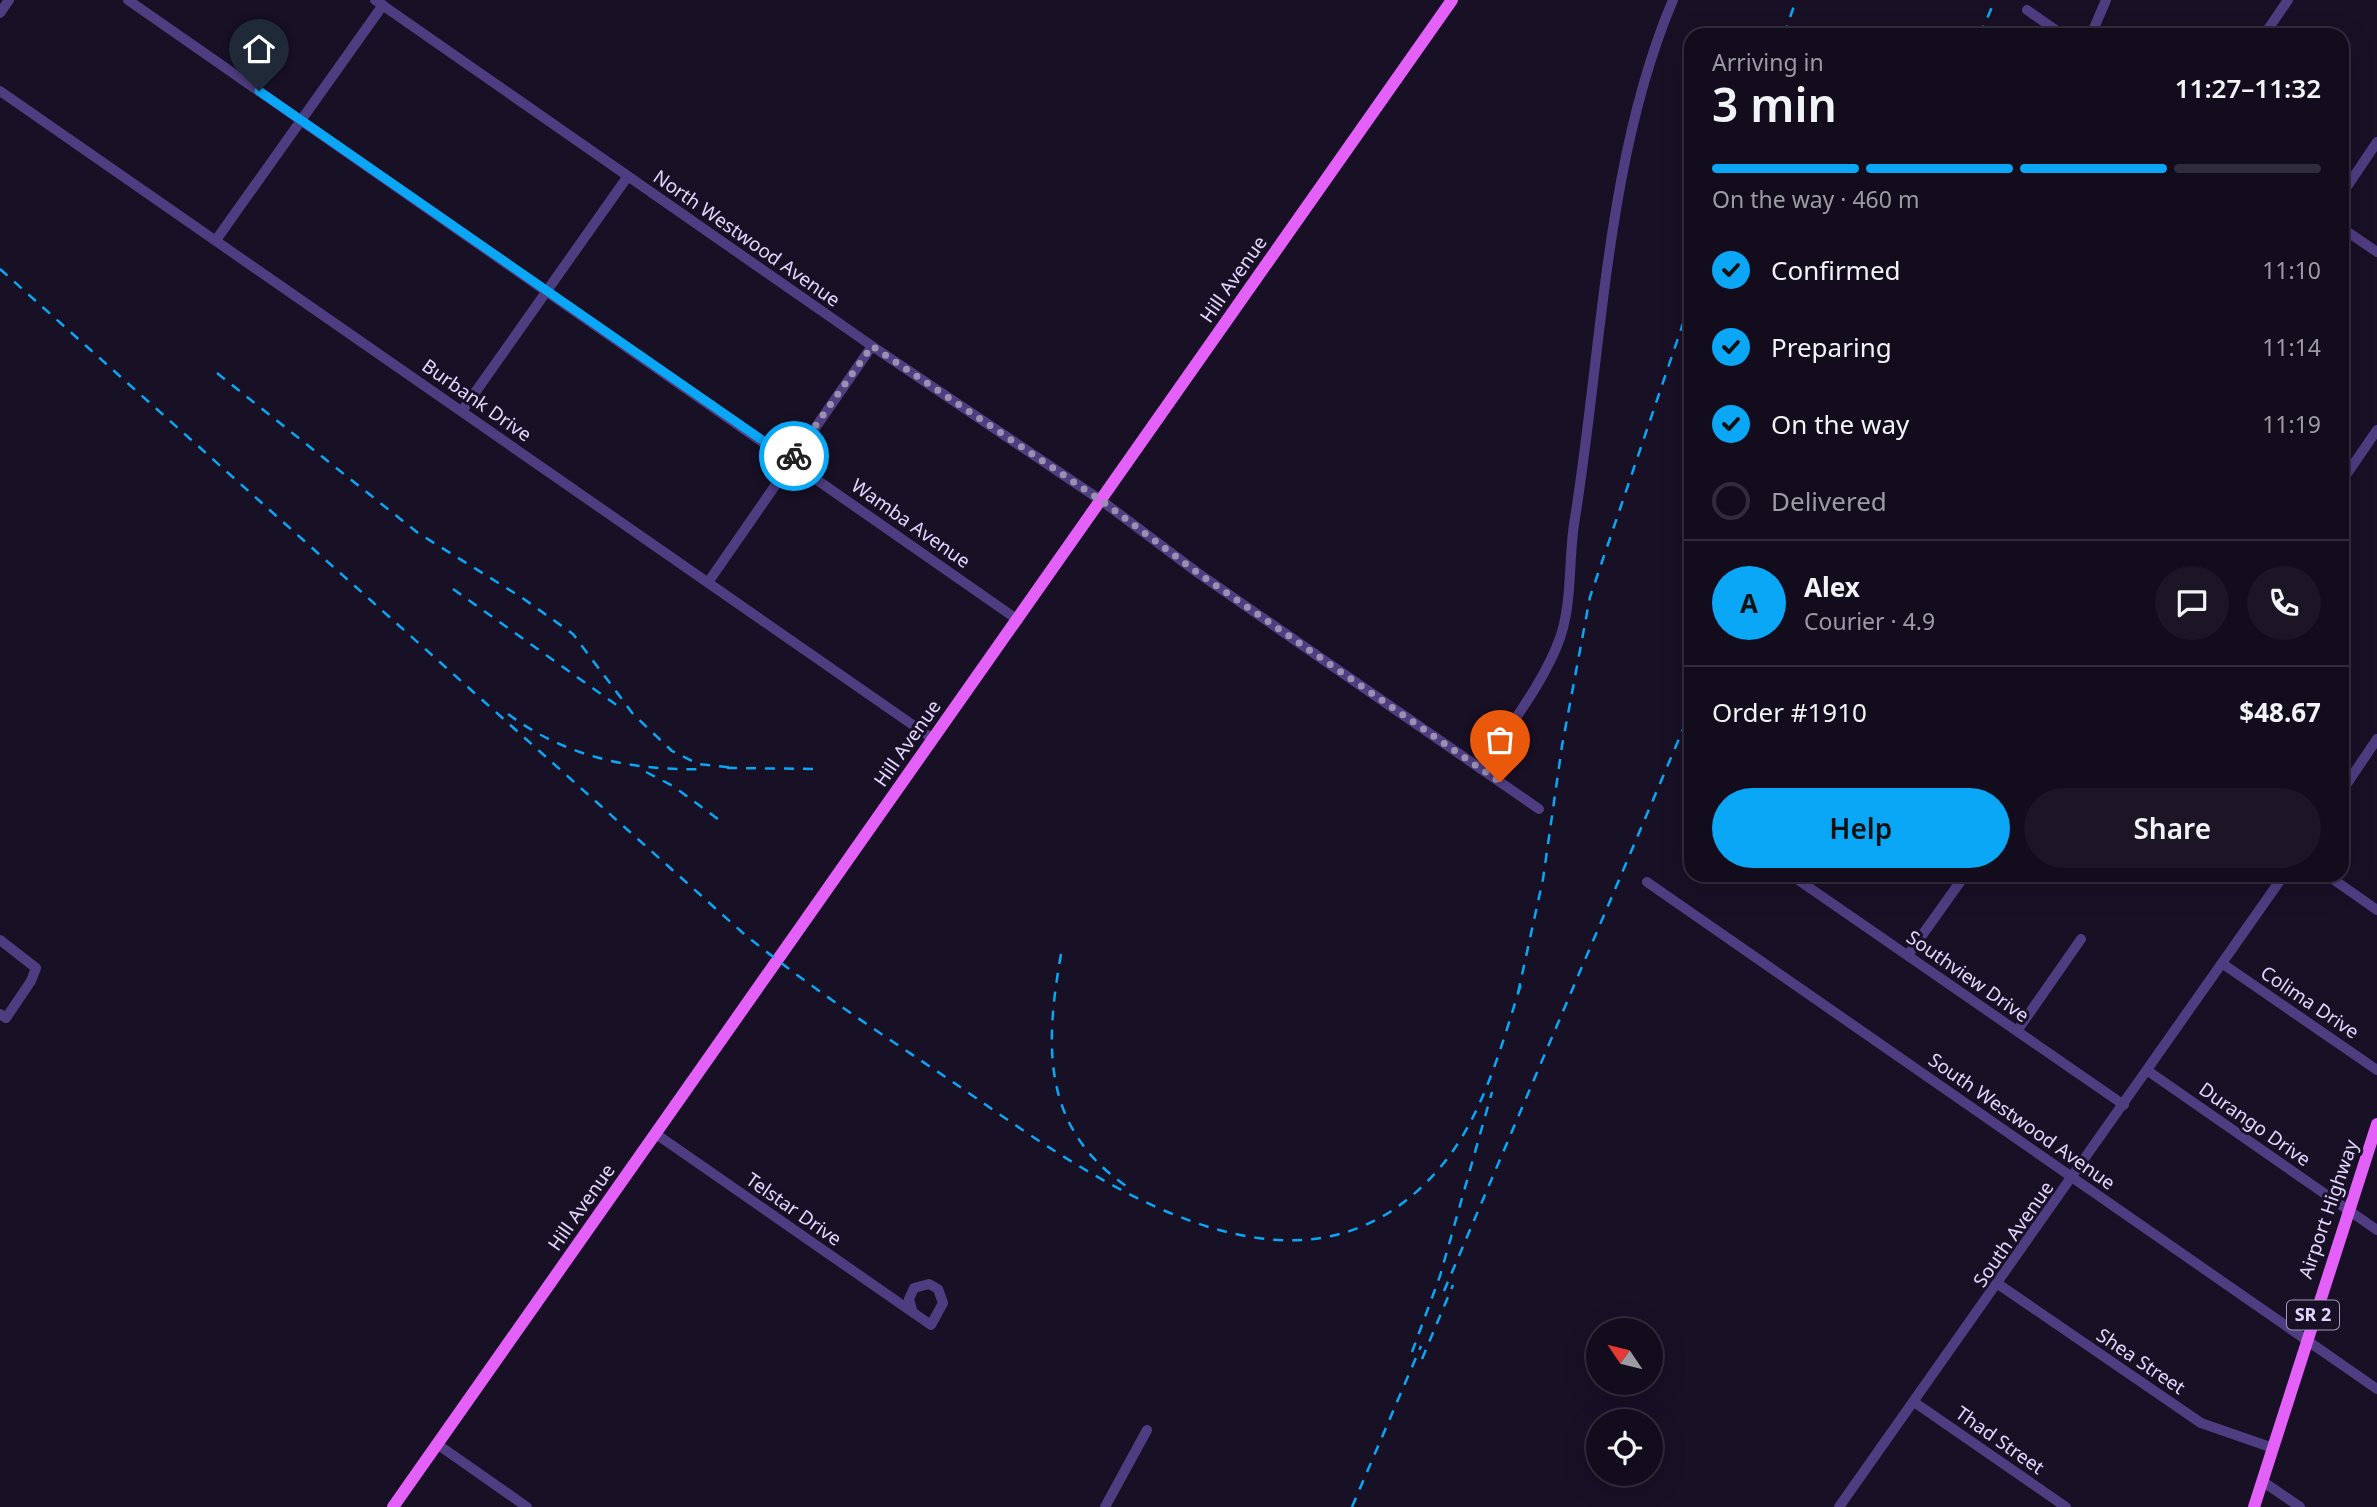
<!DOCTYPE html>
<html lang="en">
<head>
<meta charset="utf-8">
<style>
  body { margin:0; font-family:"Noto Sans",sans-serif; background:#1b1525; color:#f1f3f6; height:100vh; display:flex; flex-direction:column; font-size:26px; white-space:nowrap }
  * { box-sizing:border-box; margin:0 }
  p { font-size:23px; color:#9c9ba3 }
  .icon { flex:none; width:38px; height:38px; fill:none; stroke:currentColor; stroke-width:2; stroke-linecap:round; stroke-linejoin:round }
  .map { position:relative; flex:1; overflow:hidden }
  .details { position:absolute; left:1684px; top:28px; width:665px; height:854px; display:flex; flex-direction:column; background:#120c1c; border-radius:21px; box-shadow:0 7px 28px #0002,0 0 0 2px #312c3b }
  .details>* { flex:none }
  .needle { width:46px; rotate:305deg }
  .buttons { position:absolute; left:1586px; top:1318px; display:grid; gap:14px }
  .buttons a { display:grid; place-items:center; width:77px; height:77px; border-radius:50%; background:#120c1c; box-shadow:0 7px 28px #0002,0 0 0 2px #312c3b; font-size:35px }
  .pin { position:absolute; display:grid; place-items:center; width:60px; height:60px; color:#fff; margin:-72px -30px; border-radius:50% 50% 50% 0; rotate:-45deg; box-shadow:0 0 7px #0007 }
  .pin .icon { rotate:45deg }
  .courier { position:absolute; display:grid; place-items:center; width:70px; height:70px; margin:-35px; border:5px solid #09a7f6; border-radius:50%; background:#fff; color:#222; box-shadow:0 2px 9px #0007 }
  .overview em { font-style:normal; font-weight:600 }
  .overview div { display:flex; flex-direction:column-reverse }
  .overview { display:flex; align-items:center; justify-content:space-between; height:119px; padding:0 28px }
  h1 { font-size:46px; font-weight:600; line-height:52px }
  .bar { display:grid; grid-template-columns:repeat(4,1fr); gap:10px 7px; align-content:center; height:84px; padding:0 28px }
  .bar i { height:9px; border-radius:5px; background:#312c3b }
  .bar .selected { background:#09a7f6 }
  .bar p { grid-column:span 4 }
  .line { display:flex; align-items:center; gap:18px; padding:0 28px; border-top:2px solid #312c3b }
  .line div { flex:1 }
  .round { display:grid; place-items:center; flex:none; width:74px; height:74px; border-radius:37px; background:#1b1525 }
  ol { padding:0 28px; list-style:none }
  li { display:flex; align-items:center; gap:21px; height:77px }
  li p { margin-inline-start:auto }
  li .icon { padding:7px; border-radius:50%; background:#09a7f6; color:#111; stroke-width:4 }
  li:last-child { color:#9c9ba3 }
  li i { width:38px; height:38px; border:4px solid #312c3b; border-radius:50% }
  .cta { display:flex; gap:14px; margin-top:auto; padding:14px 28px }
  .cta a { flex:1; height:80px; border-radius:42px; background:#09a7f6; color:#111; font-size:28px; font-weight:600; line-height:80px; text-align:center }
  .cta a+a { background:#1b1525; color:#f1f3f6 }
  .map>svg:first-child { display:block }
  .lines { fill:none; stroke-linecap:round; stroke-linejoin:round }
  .minor { stroke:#4f3d82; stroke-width:10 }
  .major { stroke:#e361f9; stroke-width:12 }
  .rail { stroke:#09a7f6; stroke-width:2.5; stroke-dasharray:10 9; stroke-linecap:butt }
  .done { stroke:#9c90b1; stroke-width:7; stroke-dasharray:0 12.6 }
  .route { stroke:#09a7f6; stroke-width:9 }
  .labels { text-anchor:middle; stroke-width:6; stroke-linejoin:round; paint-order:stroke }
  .shield { fill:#181025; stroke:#a69abc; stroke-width:2 }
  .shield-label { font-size:18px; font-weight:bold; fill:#e3d5fd }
  .street-label { font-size:19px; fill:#e3d5fd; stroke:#181025 }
</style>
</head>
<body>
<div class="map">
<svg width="2377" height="1507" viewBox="0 0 2377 1507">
  <rect width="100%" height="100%" fill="#181025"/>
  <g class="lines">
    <g class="minor">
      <polyline points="128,0 1018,620"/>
      <polyline points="375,0 872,346 1102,501 1198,573 1539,809"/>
      <polyline points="2027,10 2063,35"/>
      <polyline points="0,13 9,0"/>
      <polyline points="2091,35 2106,0"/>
      <polyline points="2264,35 2288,0"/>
      <polyline points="0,91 933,739"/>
      <polyline points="2342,194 2377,142"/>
      <polyline points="2342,228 2377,252"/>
      <polyline points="216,240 383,5"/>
      <polyline points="462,411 628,176"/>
      <polyline points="2342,481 2377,430"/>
      <polyline points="709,581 872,346"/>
      <path d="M1481 769C1508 727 1543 685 1560 638 1573 600 1568 557 1575 518 1602 350 1606 157 1673 0"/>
      <polyline points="2342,791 2377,739"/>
      <polyline points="1791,875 2124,1105"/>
      <polyline points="2327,875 2377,910"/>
      <polyline points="1647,882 2377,1389"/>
      <polyline points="0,940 36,968 31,981 6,1018 0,1014"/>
      <polyline points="1908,955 1965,875"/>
      <polyline points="2223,964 2377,1070"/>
      <polyline points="2017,1031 2081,939"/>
      <polyline points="2148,1071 2377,1230"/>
      <polyline points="656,1134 931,1325 943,1303 938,1289 929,1284 914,1288 909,1299 913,1313"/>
      <polyline points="1998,1284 2201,1423 2273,1448"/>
      <polyline points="1914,1402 2066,1507"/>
      <polyline points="437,1444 527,1507"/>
      <polyline points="2262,1481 2300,1507"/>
      <polyline points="1105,1507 1147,1430"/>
      <polyline points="1839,1507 2284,875"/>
    </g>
    <g class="major">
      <polyline points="393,1507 1452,0"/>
      <polyline points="2254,1507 2377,1124"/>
    </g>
    <g class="rail">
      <polyline points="1784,35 1796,0"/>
      <polyline points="1980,35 1995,0"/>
      <path d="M0 269 743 933C809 987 880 1033 950 1080 1081 1170 1294 1334 1437 1171 1482 1121 1501 1047 1521 984"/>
      <polyline points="217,373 418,533 521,597 573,634 633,714 672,751 698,764 735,768"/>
      <polyline points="453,589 618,706"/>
      <path d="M508 714C566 757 632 771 703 769"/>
      <polyline points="727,768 821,769"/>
      <polyline points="646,772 673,786 722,822"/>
      <path d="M1061 954C1045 1045 1041 1127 1126 1186"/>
      <polyline points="1518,993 1543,879 1562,746 1590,597 1690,303"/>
      <polyline points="1444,1291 1690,713"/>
      <polyline points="1412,1352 1440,1276 1492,1092"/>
      <polyline points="1422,1359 1453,1285"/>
      <polyline points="1352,1507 1421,1346"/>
    </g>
  </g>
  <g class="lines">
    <polyline class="done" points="794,456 872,346 1102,501 1198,573 1500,782"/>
    <polyline class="route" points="259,91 791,460 794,456"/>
  </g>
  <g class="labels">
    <rect class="shield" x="2287" y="1300.5" width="52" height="29" rx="5"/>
    <g class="shield-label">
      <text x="2313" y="1321">SR 2</text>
    </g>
    <g class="street-label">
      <text transform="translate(747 238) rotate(35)" y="7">North Westwood Avenue</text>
      <text transform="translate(1233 279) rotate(-55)" y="7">Hill Avenue</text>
      <text transform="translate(477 400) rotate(35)" y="7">Burbank Drive</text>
      <text transform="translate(911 523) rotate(35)" y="7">Wamba Avenue</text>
      <text transform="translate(907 743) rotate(-55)" y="7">Hill Avenue</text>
      <text transform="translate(1968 976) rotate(35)" y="7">Southview Drive</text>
      <text transform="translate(2310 1002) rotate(34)" y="7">Colima Drive</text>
      <text transform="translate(2022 1121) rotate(35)" y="7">South Westwood Avenue</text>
      <text transform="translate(2255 1124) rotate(35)" y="7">Durango Drive</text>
      <text transform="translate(581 1207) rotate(-55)" y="7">Hill Avenue</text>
      <text transform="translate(794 1209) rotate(35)" y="7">Telstar Drive</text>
      <text transform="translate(2328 1209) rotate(-71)" y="7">Airport Highway</text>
      <text transform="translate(2013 1234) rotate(-55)" y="7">South Avenue</text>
      <text transform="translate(2141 1361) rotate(34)" y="7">Shea Street</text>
      <text transform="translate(2000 1440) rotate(35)" y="7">Thad Street</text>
    </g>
  </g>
</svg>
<div class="buttons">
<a><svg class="needle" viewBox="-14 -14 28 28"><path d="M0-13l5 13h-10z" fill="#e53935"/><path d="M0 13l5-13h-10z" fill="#9c9ba3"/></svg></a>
<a><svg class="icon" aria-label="locate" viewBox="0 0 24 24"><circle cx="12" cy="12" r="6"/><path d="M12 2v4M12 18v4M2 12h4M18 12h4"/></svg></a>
</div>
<div class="pin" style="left:1500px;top:782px;background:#ea580c"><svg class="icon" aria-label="bag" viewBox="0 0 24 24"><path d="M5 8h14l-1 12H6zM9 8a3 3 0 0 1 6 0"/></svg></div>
<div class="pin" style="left:259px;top:91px;background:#1f2937"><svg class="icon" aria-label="home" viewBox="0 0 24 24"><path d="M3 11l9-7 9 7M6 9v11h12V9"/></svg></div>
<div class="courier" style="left:794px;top:456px"><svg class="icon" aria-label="bike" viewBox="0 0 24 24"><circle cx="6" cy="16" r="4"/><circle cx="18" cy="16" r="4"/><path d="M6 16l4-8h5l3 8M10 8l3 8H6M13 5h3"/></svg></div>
<section class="details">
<div class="overview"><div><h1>3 min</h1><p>Arriving in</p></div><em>11:27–11:32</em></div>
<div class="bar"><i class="selected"></i><i class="selected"></i><i class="selected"></i><i></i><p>On the way · 460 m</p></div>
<ol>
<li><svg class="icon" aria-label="check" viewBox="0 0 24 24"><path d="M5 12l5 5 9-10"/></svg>Confirmed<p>11:10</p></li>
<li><svg class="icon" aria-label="check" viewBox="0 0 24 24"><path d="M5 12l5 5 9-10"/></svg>Preparing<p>11:14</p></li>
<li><svg class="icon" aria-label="check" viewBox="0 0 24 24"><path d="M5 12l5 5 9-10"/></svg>On the way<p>11:19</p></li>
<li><i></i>Delivered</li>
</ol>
<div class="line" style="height:126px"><b class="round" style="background:#09a7f6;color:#111">A</b><div><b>Alex</b><p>Courier · 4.9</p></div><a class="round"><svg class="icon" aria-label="chat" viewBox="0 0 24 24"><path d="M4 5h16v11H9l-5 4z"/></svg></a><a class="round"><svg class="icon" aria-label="phone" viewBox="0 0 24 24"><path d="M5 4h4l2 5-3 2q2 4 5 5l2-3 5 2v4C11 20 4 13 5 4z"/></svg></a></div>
<div class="line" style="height:91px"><div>Order #1910</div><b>$48.67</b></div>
<div class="cta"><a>Help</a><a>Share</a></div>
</section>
</div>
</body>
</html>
